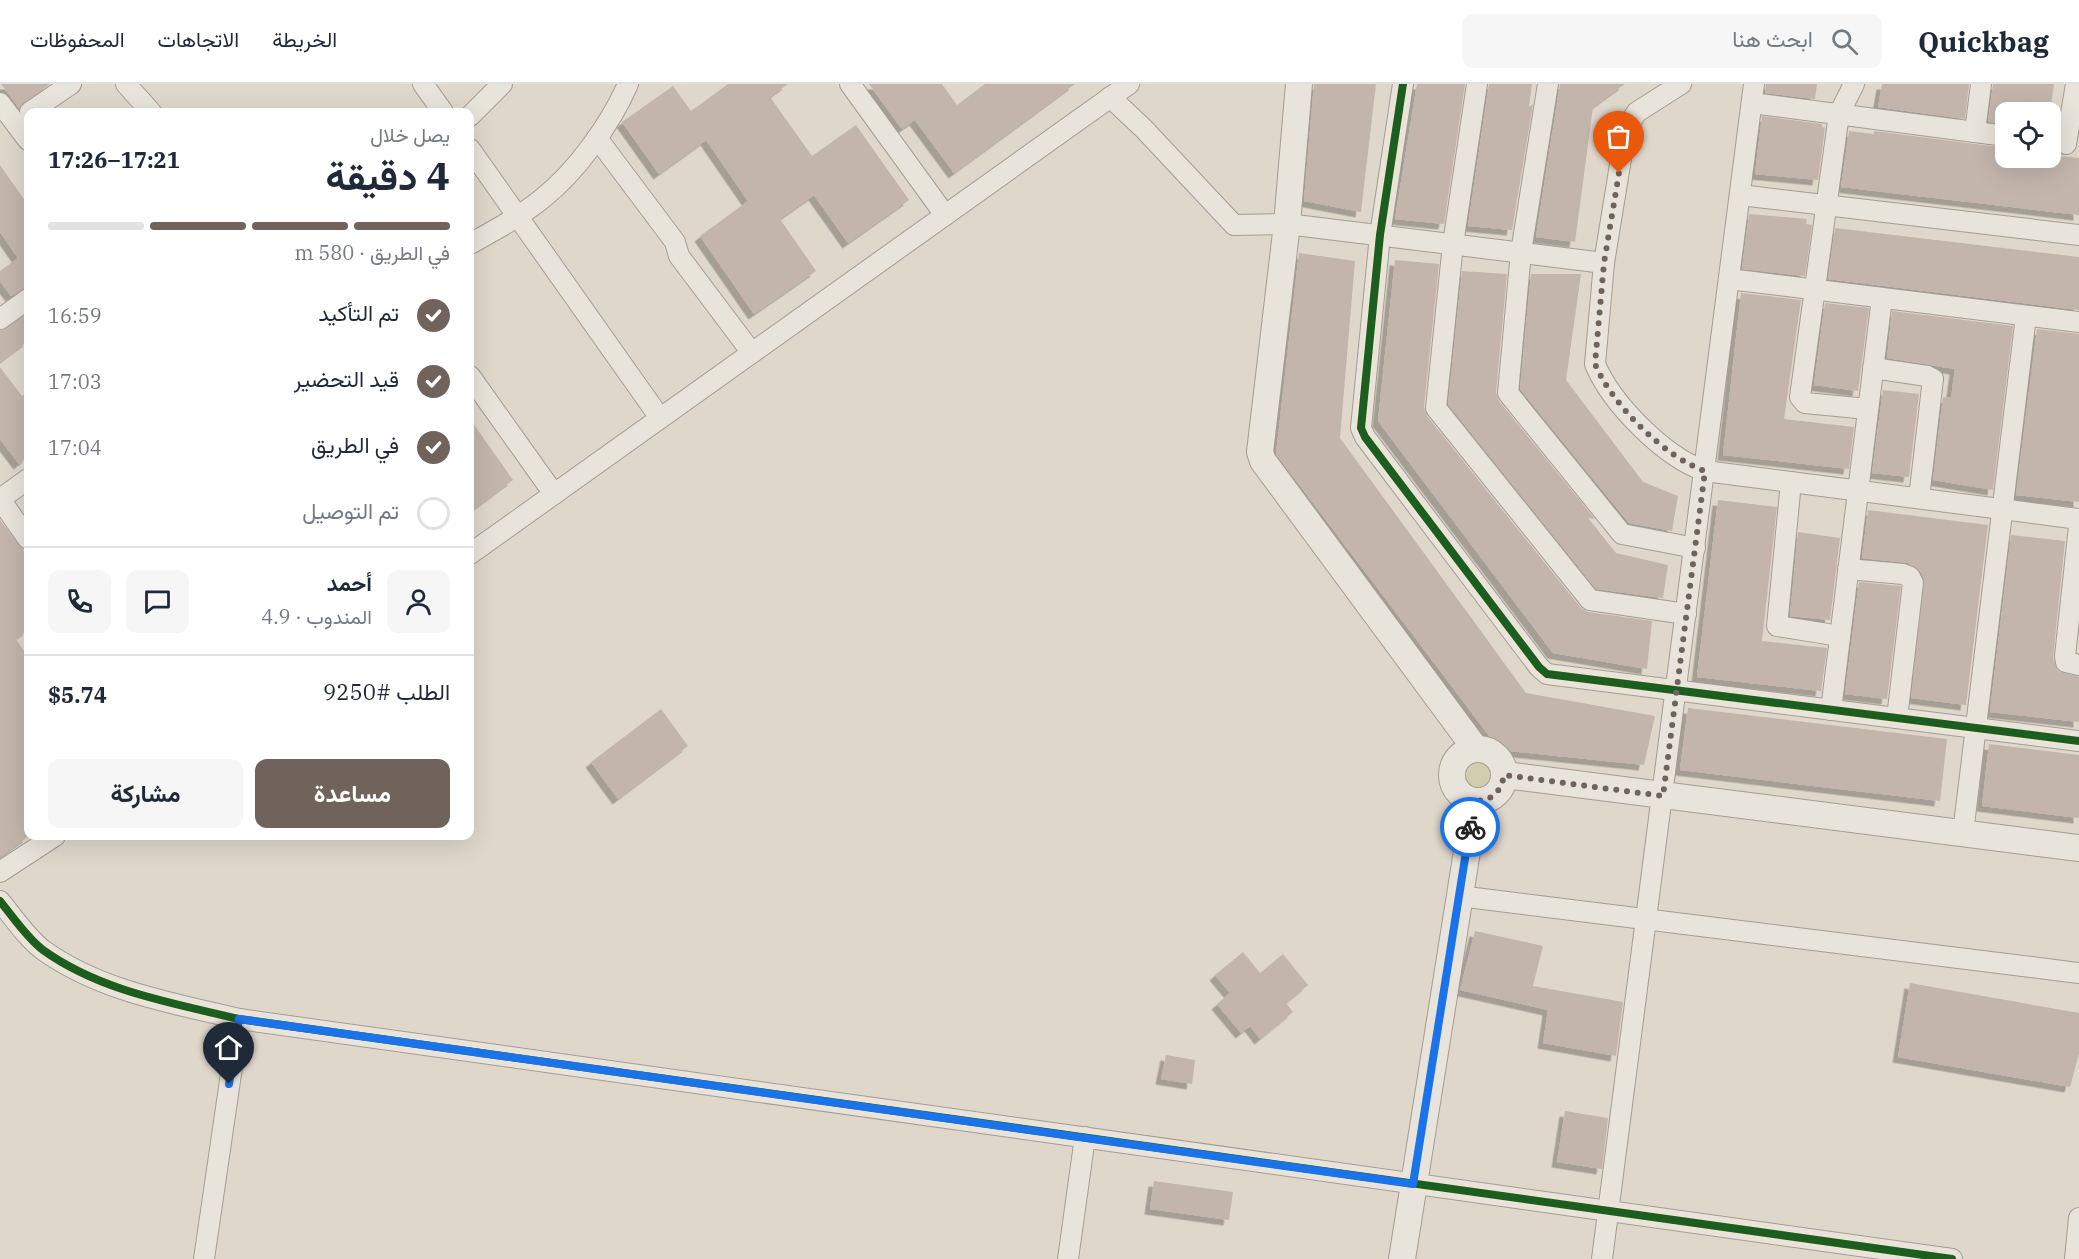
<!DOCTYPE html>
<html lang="ar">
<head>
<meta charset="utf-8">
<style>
  body { margin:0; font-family:"IBM Plex Serif",Vazirmatn,serif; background:#f6f6f7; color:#1f2937; direction:rtl; height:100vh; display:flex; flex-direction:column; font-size:22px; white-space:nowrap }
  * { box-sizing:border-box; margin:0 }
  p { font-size:20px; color:#747a83 }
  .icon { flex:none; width:33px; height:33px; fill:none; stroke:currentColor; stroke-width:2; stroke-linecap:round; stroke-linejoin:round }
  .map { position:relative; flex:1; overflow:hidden; direction:ltr }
  .sheet { position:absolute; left:24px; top:24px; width:450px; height:732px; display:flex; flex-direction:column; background:#fff; border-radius:12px; box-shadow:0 6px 24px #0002; direction:rtl }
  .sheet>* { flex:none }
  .buttons { position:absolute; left:1995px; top:18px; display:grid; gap:12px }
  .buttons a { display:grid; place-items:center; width:66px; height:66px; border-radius:12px; background:#fff; box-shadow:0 6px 24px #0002; font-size:30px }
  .pin { position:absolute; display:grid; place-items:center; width:51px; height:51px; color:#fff; margin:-62px -26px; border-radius:50% 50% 50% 0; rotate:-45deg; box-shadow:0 0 6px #0007 }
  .pin .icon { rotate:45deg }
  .courier { position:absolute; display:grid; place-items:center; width:60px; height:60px; margin:-30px; border:4px solid #1a73e8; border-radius:50%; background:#fff; color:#222; box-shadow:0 2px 8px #0007 }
  .head em { font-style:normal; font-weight:700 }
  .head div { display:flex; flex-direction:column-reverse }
  .head { display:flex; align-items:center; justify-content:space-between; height:102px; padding:0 24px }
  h1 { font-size:39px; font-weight:700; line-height:45px }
  .bar { display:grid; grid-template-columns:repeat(4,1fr); gap:9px 6px; align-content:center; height:72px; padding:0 24px }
  .bar i { height:8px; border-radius:4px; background:#e0e1e3 }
  .bar .on { background:#6f635b }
  .bar p { grid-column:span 4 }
  .line { display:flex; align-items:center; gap:15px; padding:0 24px; border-top:2px solid #e0e1e3 }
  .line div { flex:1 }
  .round { display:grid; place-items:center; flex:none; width:63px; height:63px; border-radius:12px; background:#f6f6f7 }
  ol { padding:0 24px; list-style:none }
  li { display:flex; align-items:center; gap:18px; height:66px }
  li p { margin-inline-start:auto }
  li .icon { padding:6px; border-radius:50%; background:#6f635b; color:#fff; stroke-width:4 }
  li:last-child { color:#747a83 }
  li i { width:33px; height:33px; border:3px solid #e0e1e3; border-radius:50% }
  .button { display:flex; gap:12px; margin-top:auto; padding:12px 24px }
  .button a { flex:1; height:69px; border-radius:12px; background:#6f635b; color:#fff; font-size:24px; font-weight:700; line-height:69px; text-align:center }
  .button a+a { background:#f6f6f7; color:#1f2937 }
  header { display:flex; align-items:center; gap:36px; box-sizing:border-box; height:84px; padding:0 30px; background:#fff; border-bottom:2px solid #e0e1e3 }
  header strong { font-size:28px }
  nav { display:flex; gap:33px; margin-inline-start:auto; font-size:21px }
  .search { width:420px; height:54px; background:#f6f6f7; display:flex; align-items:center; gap:15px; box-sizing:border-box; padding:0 21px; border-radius:12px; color:#747a83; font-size:22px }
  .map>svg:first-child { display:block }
  .green { fill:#d1cdae }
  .building { fill:#c3b5ac; filter:url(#shadow) }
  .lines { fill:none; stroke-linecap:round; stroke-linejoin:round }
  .minor-casing { stroke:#a59c94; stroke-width:22 }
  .tertiary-casing { stroke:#a59c94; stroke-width:28 }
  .minor { stroke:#e8e3db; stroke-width:20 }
  .tertiary { stroke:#e8e3db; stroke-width:26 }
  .cycleway-casing { stroke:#f1e4d0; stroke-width:11 }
  .cycleway { stroke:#1b5e20; stroke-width:8 }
  .done { stroke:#6f635b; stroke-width:6; stroke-dasharray:0 10.8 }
  .route { stroke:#1a73e8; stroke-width:8 }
</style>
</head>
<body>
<header>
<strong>Quickbag</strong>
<div class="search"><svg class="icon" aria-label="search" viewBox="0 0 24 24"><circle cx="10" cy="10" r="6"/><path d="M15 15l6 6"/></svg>ابحث هنا</div>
<nav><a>الخريطة</a><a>الاتجاهات</a><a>المحفوظات</a></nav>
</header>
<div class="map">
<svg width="2079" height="1175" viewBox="0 0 2079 1175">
  <defs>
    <filter id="shadow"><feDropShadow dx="-5.5" dy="5.5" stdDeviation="0" flood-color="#0004"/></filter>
  </defs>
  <rect width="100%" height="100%" fill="#e0d7cb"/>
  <circle class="green" cx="1477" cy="689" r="15"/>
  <g class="building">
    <polygon points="1,0 50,0 19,24"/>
    <polygon points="728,0 788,0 770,13 812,72 856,41 909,116 848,159 814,111 780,135 816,187 754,230 700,152 748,117 706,56 659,90 622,38 673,2 691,27"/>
    <polygon points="869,0 942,0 957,21 985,0 1075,0 954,89 915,36 902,45"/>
    <polygon points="1314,0 1376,0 1361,128 1304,117"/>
    <polygon points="1417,0 1465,0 1444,140 1395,135"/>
    <polygon points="1489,0 1532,0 1529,23 1533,20 1512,146 1468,142"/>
    <polygon points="1560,0 1625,0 1593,23 1575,158 1536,153"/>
    <polygon points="1766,0 1817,0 1815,15 1765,9"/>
    <polygon points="1882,0 1969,0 1965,35 1878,23"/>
    <polygon points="1993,0 2054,0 2050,28 2006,28 2006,40 1988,38"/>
    <polygon points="1762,32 1822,40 1822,43 1825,44 1818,96 1755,90"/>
    <polygon points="1849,47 1874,50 1874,47 2006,64 2006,74 2050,74 2050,71 2079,74 2079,131 1841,103"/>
    <polygon points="0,81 28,121 28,203 11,212 0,197 0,187 18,174 0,148"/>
    <polygon points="1749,130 1807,135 1806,140 1812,141 1805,192 1742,185"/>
    <polygon points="1835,144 2079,173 2079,226 1828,195"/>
    <polygon points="1299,169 1355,177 1340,354 1526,609 1655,632 1644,681 1500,666 1276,370"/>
    <polygon points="1395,176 1439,180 1424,323 1427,332 1581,524 1588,528 1652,537 1647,585 1553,569 1378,337"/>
    <polygon points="1462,187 1507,190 1496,308 1499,317 1595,435 1588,434 1616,469 1668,481 1663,514 1596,505 1448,320"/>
    <polygon points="1531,190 1581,190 1566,296 1643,398 1678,412 1672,447 1629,439 1520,305"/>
    <polygon points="1741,209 1801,216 1784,335 1854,343 1849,385 1723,371"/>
    <polygon points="1825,219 1869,224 1858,307 1814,301"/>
    <polygon points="1892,227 2013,242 1993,406 1933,396 1943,313 1951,314 1955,285 1887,274"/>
    <polygon points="28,229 28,257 0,278 0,247"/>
    <polygon points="2037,245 2079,250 2079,418 2016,411"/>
    <polygon points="0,283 22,312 28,307 28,373 19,380 0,355"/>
    <polygon points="1883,306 1919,310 1909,393 1872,389"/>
    <polygon points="470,335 513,396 470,428"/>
    <polygon points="1718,416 1777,423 1762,557 1827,564 1821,607 1697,593"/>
    <polygon points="1868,426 1988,441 1966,621 1911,614 1924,494 1920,487 1908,479 1862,474"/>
    <polygon points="0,436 28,472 28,546 16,555 28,573 28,753 0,773"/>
    <polygon points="1798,448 1840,454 1830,536 1790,532"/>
    <polygon points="2011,451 2065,457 2053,574 2058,587 2079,593 2079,638 1990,628"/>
    <polygon points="1859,498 1901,502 1887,615 1845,610"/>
    <polygon points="1688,624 1947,655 1940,717 1680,686"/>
    <polygon points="661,625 688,662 618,715 591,678"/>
    <polygon points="1989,660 2079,671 2079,734 1982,722"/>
    <polygon points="1475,847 1543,862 1533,902 1623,918 1616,972 1543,959 1548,926 1460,906"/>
    <polygon points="1243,868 1260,889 1283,870 1308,901 1286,919 1293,928 1260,955 1250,942 1241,949 1217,920 1230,909 1215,891"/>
    <polygon points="1910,899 2079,929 2079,970 2070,1003 1898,973"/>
    <polygon points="1166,971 1195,976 1192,1000 1161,995"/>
    <polygon points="1565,1027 1608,1034 1602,1085 1557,1078"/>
    <polygon points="1154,1097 1233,1108 1229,1136 1150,1125"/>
  </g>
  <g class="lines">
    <g class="minor-casing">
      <g id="minor">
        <polyline points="126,0 151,28"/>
        <polyline points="423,0 443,28"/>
        <polyline points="850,0 945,131"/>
        <polyline points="1403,0 1380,151 1361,344 1365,353 1539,583 1547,590 2079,657"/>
        <polyline points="1477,0 1453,160 1436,324 1590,516 1686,530"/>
        <polyline points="1548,0 1521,168 1508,309 1622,450 1695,464"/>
        <path d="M1681 0 1637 28 1626 44 1604 179 1595 280C1611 319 1664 373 1705 387L2079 435"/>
        <polyline points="1854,0 1839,30 1800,313 1805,319 1868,325"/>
        <polyline points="1110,13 1144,45 1234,141 1287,140 1604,179"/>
        <polyline points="0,19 28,56"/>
        <polyline points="1752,19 2006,52"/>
        <polyline points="30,28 71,0"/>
        <polyline points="470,32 502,0"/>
        <polyline points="1975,48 1981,0"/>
        <polyline points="597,54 675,158 679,172 752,269"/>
        <polyline points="2066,60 2076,0"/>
        <polyline points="470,65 660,334"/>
        <polyline points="1740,111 2079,151"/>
        <path d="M470 160C495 146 521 132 543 114 577 87 611 39 628 0"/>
        <polyline points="1729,195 2079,238"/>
        <polyline points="0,235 28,215"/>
        <polyline points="1873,284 1927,292 1933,295 1919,414"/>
        <polyline points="470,292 554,410"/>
        <polyline points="1791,398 1777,542 1840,552"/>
        <polyline points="0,415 28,455"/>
        <polyline points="0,415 28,395"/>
        <polyline points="2079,442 2065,572 2066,578 2079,581"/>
        <polyline points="470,470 1129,0"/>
        <polyline points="1848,485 1903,490 1910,493 1913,499 1897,634"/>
        <polyline points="1831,626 1882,214"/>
        <polyline points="1963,749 2026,232"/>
        <polyline points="0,788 55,752"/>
        <polyline points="1459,812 2079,889"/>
        <path d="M0 817C13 833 27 854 43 866 100 907 172 919 239 935L1952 1175"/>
        <polyline points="204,1175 239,935"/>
        <polyline points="1068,1175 1085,1053"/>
        <polyline points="1602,1175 1754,0"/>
        <polyline points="2075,1175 2079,1134"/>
      </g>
    </g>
    <g class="tertiary-casing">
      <g id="tertiary">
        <polyline points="1299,0 1287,140 1260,368 1263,377 1475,664"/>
        <circle cx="1478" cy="691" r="26"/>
        <polyline points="1505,691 2079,764"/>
        <polyline points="1402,1175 1475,717"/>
      </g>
    </g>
    <use href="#minor" class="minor"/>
    <use href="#tertiary" class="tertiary"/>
    <g class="cycleway-casing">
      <g id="cycleway">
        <polyline points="1403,0 1380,151 1361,344 1365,353 1539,583 1547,590 2079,657"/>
        <path d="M0 817C13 833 27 854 43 866 100 907 172 919 239 935L1952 1175"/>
      </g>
    </g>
    <use href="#cycleway" class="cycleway"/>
  </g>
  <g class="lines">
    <path class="done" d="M1470 743 1474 717C1492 717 1501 708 1504 691L1663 712 1705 387C1664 373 1611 319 1595 280L1604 179 1619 89"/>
    <polyline class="route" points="229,1000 239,935 1413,1100 1470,743"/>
  </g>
</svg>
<div class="buttons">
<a><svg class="icon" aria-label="locate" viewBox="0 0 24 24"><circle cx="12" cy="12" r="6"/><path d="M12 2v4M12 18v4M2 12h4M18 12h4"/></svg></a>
</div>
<div class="pin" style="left:1619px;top:89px;background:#ea580c"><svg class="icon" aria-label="bag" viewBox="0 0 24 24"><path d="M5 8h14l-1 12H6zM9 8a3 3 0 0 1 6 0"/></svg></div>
<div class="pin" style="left:229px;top:1000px;background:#1f2937"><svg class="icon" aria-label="home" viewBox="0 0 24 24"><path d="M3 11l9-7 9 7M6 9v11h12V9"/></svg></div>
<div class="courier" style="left:1470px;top:743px"><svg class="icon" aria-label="bike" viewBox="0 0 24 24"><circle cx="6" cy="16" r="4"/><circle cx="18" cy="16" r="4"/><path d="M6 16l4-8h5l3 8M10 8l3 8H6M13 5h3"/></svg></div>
<section class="sheet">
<div class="head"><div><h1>4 دقيقة</h1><p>يصل خلال</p></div><em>17:21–17:26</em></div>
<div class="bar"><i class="on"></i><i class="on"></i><i class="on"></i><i></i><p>في الطريق · 580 m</p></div>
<ol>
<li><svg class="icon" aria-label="check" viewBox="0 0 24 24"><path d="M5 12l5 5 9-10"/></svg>تم التأكيد<p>16:59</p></li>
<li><svg class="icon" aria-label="check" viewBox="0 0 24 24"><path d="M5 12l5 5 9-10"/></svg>قيد التحضير<p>17:03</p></li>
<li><svg class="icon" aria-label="check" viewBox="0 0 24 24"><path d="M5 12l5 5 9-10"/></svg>في الطريق<p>17:04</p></li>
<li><i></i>تم التوصيل</li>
</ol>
<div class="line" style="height:108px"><a class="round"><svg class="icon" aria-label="person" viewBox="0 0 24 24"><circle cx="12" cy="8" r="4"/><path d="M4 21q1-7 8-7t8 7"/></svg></a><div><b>أحمد</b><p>المندوب · 4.9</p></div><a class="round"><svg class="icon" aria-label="chat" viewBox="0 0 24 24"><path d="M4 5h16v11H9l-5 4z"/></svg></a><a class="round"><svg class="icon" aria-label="phone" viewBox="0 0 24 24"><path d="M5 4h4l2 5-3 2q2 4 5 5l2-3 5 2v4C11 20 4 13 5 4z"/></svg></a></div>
<div class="line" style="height:78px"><div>الطلب #9250</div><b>$5.74</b></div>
<div class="button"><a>مساعدة</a><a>مشاركة</a></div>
</section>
</div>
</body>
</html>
